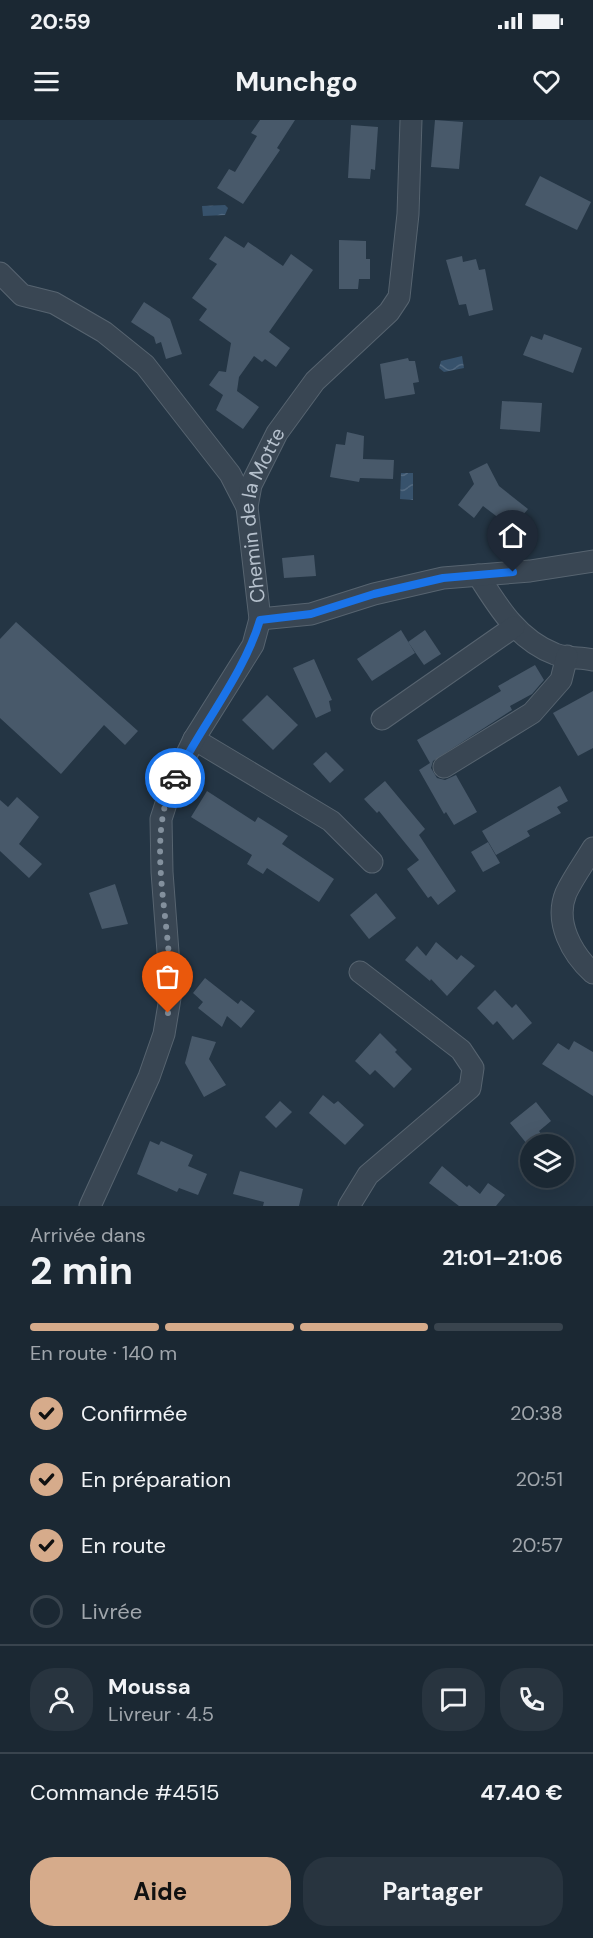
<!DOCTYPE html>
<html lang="fr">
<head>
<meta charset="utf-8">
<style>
  body { margin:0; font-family:"DM Sans",sans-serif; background:#28343f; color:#f1f3f6; height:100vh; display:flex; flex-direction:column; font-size:22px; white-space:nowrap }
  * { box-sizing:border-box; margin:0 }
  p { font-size:20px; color:#a0a6ac }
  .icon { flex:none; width:33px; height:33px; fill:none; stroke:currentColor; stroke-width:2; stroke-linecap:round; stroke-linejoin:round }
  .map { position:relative; height:1086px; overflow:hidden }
  .drawer { display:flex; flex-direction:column; background:#1b2833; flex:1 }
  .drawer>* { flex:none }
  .buttons { position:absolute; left:520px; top:1014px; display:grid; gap:12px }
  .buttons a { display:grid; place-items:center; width:54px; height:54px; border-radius:50%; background:#1b2833; box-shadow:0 6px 24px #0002,0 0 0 2px #39444e; font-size:30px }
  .pin { position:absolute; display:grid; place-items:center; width:51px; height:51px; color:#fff; margin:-62px -26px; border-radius:50% 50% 50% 0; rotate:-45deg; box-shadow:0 0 6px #0007 }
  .pin .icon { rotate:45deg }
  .courier { position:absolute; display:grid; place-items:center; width:60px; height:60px; margin:-30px; border:4px solid #1a73e8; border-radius:50%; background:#fff; color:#222; box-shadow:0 2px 8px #0007 }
  .headline em { font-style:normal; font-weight:700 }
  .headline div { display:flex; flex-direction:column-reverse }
  .headline { display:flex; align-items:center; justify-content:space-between; height:102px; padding:0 30px }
  h1 { font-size:39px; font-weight:700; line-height:45px }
  .bar { display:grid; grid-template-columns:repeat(4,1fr); gap:9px 6px; align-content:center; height:72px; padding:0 30px }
  .bar i { height:8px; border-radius:4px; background:#39444e }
  .bar .active { background:#d6ab8b }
  .bar p { grid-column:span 4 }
  .line { display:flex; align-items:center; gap:15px; padding:0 30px; border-top:2px solid #39444e }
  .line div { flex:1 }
  .round { display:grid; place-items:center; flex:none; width:63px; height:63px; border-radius:24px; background:#28343f }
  ol { padding:0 30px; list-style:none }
  li { display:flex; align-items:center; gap:18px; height:66px }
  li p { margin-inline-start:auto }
  li .icon { padding:6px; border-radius:50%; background:#d6ab8b; color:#111; stroke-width:4 }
  li:last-child { color:#a0a6ac }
  li i { width:33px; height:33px; border:3px solid #39444e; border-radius:50% }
  .cta { display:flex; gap:12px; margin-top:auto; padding:12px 30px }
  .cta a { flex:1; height:69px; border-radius:24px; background:#d6ab8b; color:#111; font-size:24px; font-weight:700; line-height:69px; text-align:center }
  .cta a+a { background:#28343f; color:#f1f3f6 }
  .status { display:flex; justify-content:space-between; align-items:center; height:42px; padding:0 30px; background:#1b2833; direction:ltr }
  .status svg { height:16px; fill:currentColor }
  header { display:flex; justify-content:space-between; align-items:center; height:78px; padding:0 30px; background:#1b2833; font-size:27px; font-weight:700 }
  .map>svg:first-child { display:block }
  .water { fill:url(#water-waves) }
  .building { fill:#48596a }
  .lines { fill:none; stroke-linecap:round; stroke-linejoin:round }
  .street-casing { stroke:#576470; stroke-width:23 }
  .street { stroke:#394653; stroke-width:21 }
  .done { stroke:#83909d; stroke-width:6; stroke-dasharray:0 10.8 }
  .route { stroke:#1a73e8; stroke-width:8 }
  .labels { text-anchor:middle; stroke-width:6; stroke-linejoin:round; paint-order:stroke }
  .street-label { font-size:20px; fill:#b6c1cd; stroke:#1d2b38 }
</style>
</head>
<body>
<div class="status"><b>20:59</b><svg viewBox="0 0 49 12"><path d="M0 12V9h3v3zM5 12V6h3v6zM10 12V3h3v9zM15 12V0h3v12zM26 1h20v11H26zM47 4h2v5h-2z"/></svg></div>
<header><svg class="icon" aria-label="menu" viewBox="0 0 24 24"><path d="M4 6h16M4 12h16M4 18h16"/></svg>Munchgo<svg class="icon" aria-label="heart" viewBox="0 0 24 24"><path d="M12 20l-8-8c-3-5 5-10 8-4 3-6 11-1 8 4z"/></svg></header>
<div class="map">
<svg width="593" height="1086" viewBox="0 0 593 1086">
  <defs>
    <pattern id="water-waves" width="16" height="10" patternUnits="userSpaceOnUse" patternTransform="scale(1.5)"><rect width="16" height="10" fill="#37526c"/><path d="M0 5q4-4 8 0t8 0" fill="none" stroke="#526980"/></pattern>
  </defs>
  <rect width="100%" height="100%" fill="#243544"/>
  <g class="water">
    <polygon points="225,85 228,88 225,95 203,96 202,86"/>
    <polygon points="462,236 464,248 444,252 439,248 441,241"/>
    <polygon points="401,353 413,353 413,380 400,379"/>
  </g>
  <g class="building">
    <polygon points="260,0 295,0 277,28 280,30 243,84 217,68 229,49 235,52 257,16 251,13"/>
    <polygon points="435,0 463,2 459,49 431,47"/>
    <polygon points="351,5 378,7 375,50 371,49 370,59 348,58"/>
    <polygon points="540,56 591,82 577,110 525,85"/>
    <polygon points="225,116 244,128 248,122 283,146 291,134 313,150 269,212 290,228 276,247 265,239 262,242 254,236 239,257 237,271 259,287 243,309 216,290 223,275 209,265 219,251 226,252 231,223 199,200 207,189 192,178 217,144 209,139"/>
    <polygon points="339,120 366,121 366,139 370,139 370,159 359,159 358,169 339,169"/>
    <polygon points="462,136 463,142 476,139 479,150 485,149 493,190 469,196 466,184 459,185 446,140"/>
    <polygon points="144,182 170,199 182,234 166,239 161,222 156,224 154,217 131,202"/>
    <polygon points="544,214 582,228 573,253 523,235 531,216 542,220"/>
    <polygon points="408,238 409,241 415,241 419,262 413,263 415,274 385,279 380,244"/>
    <polygon points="502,281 542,283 540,312 500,309"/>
    <polygon points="347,312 364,316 363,339 394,340 393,359 360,358 359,362 330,357 336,324 345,325"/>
    <polygon points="487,343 499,366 528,389 512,408 483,386 474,398 458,385 474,364 469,352"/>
    <polygon points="314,435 316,456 284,458 282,438"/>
    <polygon points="16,502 138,611 125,625 104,605 61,654 0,598 0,519"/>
    <polygon points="401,510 415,533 372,561 357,539"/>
    <polygon points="425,510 441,534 424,545 408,522"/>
    <polygon points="314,539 332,580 329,581 331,591 316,598 293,548"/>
    <polygon points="535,545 544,560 532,574 510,586 512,590 433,641 431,648 437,658 445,660 456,655 477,692 454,705 446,692 444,694 419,650 430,643 417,620 501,571 498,566"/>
    <polygon points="593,571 593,628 578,636 553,593"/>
    <polygon points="267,575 298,605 273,630 242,600"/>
    <polygon points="326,632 344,650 330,663 313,644"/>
    <polygon points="385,661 425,709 419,715 456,771 438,785 431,776 428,778 407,749 419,740 379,691 377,693 364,679"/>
    <polygon points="560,666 568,681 557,687 561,693 527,711 530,716 496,735 482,711"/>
    <polygon points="207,671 255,702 258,697 288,716 282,724 334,759 319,782 267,748 263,754 247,744 252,735 191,697"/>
    <polygon points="17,677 39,697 19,724 42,744 29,758 0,731 0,680 8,687"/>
    <polygon points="488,722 500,743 483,752 471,732"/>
    <polygon points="115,764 128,804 102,809 89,773"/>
    <polygon points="376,773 396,798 369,819 350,795"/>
    <polygon points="436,822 457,840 461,835 475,846 447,876 431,859 430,861 405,840 417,826 426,836"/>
    <polygon points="205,858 238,884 241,880 255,891 241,908 227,896 222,907 198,888 203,882 193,873"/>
    <polygon points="495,870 512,888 516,884 532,903 513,920 497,901 493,905 477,888"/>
    <polygon points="380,913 397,930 395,932 412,949 394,968 375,950 370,955 355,941"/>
    <polygon points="192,916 216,922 209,939 226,965 204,977 185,943"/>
    <polygon points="574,921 593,932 593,976 542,944 558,923 569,930"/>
    <polygon points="323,975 334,984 338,981 364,1005 345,1025 309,993"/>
    <polygon points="280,981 292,992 276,1008 265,997"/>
    <polygon points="536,982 551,1001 539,1011 549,1024 527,1024 510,1003"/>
    <polygon points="150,1021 159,1025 161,1021 193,1035 188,1046 207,1054 198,1075 179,1068 177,1072 137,1054"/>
    <polygon points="442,1046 467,1067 469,1065 480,1074 488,1063 505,1075 496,1086 459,1086 429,1063"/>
    <polygon points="240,1051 303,1069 299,1086 263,1086 264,1082 233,1074"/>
  </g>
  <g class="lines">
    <g class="street-casing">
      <g id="street">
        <polyline points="0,153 22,175 54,183 104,212 145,245 230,354 247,387"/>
        <path d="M478 455C498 487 518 520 555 534 567 539 581 537 593 540"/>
        <polyline points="260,499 311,494 374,474 443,458 530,451 593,441"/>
        <polyline points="382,599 514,507"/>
        <polyline points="194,619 331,701 372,742"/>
        <polyline points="444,647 532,593 561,560 567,536"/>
        <path d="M593 728C584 743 573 758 566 773 554 802 572 834 593 853"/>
        <path id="s1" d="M90 1086 149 957 164 914 171 872 162 752 161 699 172 665 194 619 253 525 260 499 247 387 251 365 277 313 315 261 389 192 399 177 408 94 411 0"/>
        <polyline points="349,1086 368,1055 470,968 473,948 461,930 360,852"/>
      </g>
    </g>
    <use href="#street" class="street"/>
  </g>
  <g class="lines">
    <path class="done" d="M168 893C179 818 140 728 175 658"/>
    <path class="route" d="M175 658C201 606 244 554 260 500L311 494 374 474 443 458 513 452"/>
  </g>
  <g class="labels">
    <g class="street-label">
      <text dy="7" stroke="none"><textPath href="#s1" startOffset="735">Chemin de la Motte</textPath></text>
    </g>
  </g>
</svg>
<div class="buttons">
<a><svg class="icon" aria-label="layers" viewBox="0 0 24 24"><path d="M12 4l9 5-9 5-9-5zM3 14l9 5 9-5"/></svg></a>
</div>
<div class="pin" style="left:168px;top:893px;background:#ea580c"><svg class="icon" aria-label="bag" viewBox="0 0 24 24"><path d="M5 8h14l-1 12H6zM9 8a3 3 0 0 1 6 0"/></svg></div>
<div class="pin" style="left:513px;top:452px;background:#1f2937"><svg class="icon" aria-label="home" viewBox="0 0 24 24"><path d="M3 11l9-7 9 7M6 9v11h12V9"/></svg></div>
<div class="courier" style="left:175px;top:658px"><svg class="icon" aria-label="car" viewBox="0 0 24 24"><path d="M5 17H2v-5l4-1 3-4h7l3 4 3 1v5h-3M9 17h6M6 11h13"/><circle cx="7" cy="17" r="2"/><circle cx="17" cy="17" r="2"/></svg></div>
</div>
<section class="drawer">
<div class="headline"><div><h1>2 min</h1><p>Arrivée dans</p></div><em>21:01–21:06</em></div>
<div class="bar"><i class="active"></i><i class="active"></i><i class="active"></i><i></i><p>En route · 140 m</p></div>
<ol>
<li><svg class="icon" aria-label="check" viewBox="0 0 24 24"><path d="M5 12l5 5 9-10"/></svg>Confirmée<p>20:38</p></li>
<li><svg class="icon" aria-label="check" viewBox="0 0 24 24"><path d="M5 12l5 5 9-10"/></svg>En préparation<p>20:51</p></li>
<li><svg class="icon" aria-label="check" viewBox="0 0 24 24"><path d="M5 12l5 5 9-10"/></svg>En route<p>20:57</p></li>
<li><i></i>Livrée</li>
</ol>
<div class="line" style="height:108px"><a class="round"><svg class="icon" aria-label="person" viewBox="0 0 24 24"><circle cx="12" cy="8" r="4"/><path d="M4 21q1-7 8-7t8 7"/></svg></a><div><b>Moussa</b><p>Livreur · 4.5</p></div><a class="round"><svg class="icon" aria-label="chat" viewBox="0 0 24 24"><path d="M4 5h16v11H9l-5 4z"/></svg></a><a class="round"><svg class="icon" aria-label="phone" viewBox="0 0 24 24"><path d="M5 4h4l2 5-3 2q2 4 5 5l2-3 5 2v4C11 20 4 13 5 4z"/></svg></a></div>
<div class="line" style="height:78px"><div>Commande #4515</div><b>47.40 €</b></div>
<div class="cta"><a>Aide</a><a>Partager</a></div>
</section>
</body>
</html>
